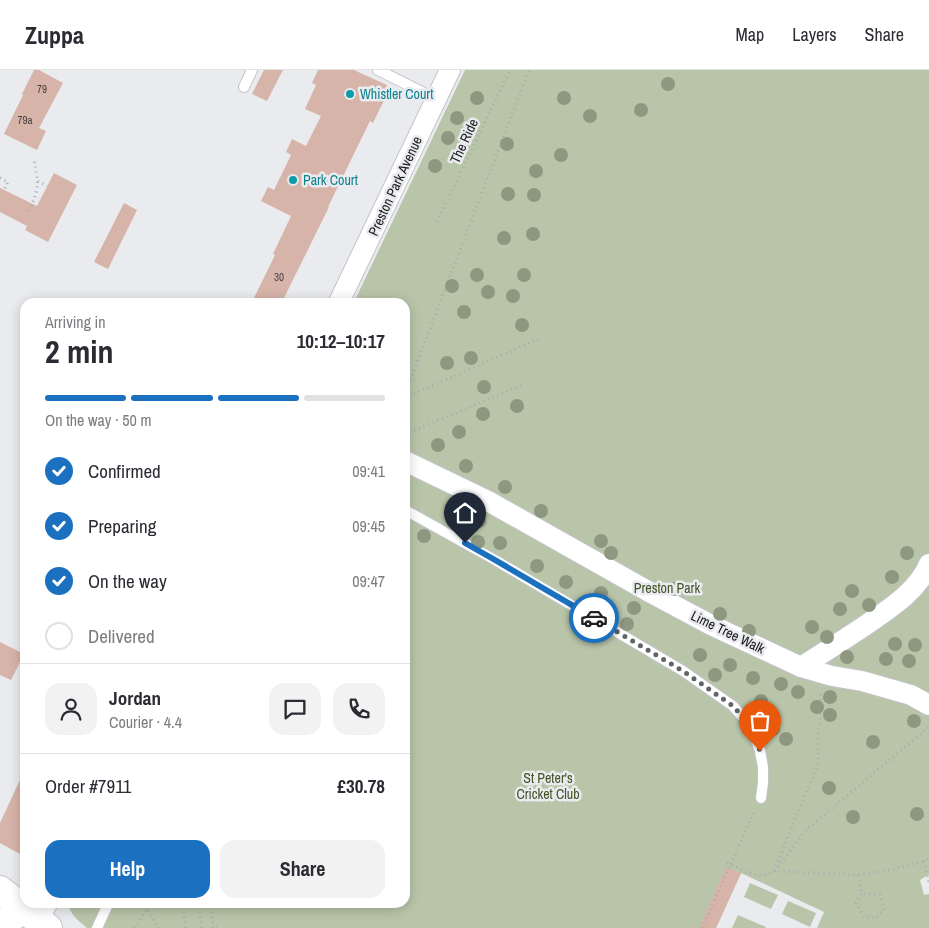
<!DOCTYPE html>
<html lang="en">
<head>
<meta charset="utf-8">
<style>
  body { margin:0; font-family:"Archivo Narrow",sans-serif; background:#f2f2f3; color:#2b2b33; height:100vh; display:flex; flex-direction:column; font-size:19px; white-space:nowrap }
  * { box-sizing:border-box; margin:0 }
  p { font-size:16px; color:#7c7c81 }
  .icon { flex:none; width:28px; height:28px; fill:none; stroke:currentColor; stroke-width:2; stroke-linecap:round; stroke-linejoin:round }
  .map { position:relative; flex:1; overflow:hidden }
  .sheet { position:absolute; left:20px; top:228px; width:390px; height:610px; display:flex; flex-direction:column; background:#fff; border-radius:15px; box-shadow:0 2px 12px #0003 }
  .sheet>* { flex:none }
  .pin { position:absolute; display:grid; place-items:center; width:42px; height:42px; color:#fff; margin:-51px -21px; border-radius:50% 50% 50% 0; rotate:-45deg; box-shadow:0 0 5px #0007 }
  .pin .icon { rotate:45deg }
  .courier { position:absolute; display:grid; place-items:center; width:50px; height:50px; margin:-25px; border:4px solid #1b71bf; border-radius:50%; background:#fff; color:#222; box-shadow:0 1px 6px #0007 }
  .summary em { font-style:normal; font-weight:700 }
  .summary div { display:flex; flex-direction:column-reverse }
  .summary { display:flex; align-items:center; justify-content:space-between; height:85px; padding:0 25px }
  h1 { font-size:32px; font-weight:700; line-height:38px }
  .bar { display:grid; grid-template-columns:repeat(4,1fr); gap:8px 5px; align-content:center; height:60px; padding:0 25px }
  .bar i { height:6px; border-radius:4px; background:#e1e1e2 }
  .bar .selected { background:#1b71bf }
  .bar p { grid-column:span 4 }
  .line { display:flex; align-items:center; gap:12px; padding:0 25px; border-top:1px solid #e1e1e2 }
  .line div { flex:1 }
  .round { display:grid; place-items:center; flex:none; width:52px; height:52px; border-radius:15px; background:#f2f2f3 }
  ol { padding:0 25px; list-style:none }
  li { display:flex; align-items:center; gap:15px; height:55px }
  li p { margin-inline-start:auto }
  li .icon { padding:5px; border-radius:50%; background:#1b71bf; color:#fff; stroke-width:4 }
  li:last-child { color:#7c7c81 }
  li i { width:28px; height:28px; border:2px solid #e1e1e2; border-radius:50% }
  .primary-button { display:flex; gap:10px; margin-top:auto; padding:10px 25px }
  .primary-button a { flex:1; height:58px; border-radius:15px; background:#1b71bf; color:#fff; font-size:20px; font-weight:700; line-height:58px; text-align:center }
  .primary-button a+a { background:#f2f2f3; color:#2b2b33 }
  header { display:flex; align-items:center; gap:30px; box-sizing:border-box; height:70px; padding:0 25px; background:#fff; border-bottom:1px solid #e1e1e2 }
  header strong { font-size:24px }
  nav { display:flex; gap:28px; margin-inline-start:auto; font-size:18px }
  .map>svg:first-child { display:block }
  .green { fill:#b9c5a9 }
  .building { fill:#d7b4a9 }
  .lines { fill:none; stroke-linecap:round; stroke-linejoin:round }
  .lane-casing { stroke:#c3c4c8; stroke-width:12 }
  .street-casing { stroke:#c3c4c8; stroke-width:22 }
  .secondary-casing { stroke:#c3c4c8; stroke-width:30 }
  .path { stroke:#aaabae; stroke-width:3; stroke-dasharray:1 4; stroke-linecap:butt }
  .lane { stroke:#fff; stroke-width:10 }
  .street { stroke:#fff; stroke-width:20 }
  .secondary { stroke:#fff; stroke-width:28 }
  .tree { fill:#8e977f }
  .done { stroke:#636466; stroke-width:5; stroke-dasharray:0 9 }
  .route { stroke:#1b71bf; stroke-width:6 }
  .culture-dot { fill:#0f9aa8; stroke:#eaebef; stroke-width:2 }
  .labels { text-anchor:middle; stroke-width:5; stroke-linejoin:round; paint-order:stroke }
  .number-label { font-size:11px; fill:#49413f }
  .culture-label { font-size:14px; fill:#0d838f; stroke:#eaebef; text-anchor:start }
  .street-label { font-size:14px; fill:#1a1b1c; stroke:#eaebef }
  .park-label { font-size:14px; fill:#425324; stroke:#eaebef }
</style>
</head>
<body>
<header>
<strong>Zuppa</strong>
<nav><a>Map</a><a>Layers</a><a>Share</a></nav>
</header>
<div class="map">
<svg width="929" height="858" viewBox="0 0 929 858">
  <rect width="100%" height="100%" fill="#eaebef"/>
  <g class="green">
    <path d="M465 0H929V804L920 810 924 825 929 824V858H817L824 842 741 803 716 858H87C78 850 70 845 68 833L405 832V232H354Z"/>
    <polygon points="750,813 778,825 771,839 744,827"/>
    <polygon points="788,831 816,843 810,857 782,844"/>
    <polygon points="738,845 766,857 765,858 732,858"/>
  </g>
  <g class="building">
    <polygon points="34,0 39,0 63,13 39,58 46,61 37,80 4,64 23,25 22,24"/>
    <polygon points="264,0 283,0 267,31 252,24"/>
    <polygon points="318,0 354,0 387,15 386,18 389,20 373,53 370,51 328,137 329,137 282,232 252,232 275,185 273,184 291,146 261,131 268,117 274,120 291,85 286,82 292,69 306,76 321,46 305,39 316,15 312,13"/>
    <polygon points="54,103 77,115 48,172 25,160 27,156 0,142 0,118 37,136"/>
    <polygon points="124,133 137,140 108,199 94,192"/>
    <polygon points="0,572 24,584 11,610 0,605"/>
    <polygon points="25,699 25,782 21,782 20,784 0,773 0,753"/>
    <polygon points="726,797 741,803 716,858 699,858"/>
  </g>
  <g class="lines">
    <g class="lane-casing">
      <g id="lane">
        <polyline points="378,0 436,29"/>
        <polyline points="244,17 252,0"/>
        <polyline points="405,440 495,490 683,601 733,636 747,652 755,667 760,681 763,697 763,713 761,728"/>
        <polyline points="97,858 109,832"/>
      </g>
    </g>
    <g class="street-casing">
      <g id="street">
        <polyline points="339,232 450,0"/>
        <polyline points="405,391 488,431 653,524 711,555 801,597 832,606 862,611 911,625 929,635"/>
        <path d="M801 597C823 583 845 569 866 555 889 539 918 521 929 494"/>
        <polyline points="38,850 48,832"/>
      </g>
    </g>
    <g class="secondary-casing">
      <g id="secondary">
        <polyline points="0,820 48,858"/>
        <polyline points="0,858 23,837"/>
      </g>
    </g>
    <g class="path">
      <polyline points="0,108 8,112 4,120"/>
      <polyline points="38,111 47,116"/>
      <path d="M29 141C39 119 39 114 34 90"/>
      <polyline points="437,152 510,0"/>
      <polyline points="405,324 529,0"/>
      <polyline points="405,328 541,268"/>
      <polyline points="405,364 525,314"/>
      <polyline points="924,791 929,813"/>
      <polyline points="727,793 746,802 761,806 775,801 858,805 890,800 924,791 929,788"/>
      <polyline points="776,796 818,694 818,662 822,633 820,621"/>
      <polyline points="775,801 806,760 929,657"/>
      <polyline points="858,805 862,823 856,833 864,847 876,848 884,840 880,825 862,823"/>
      <polyline points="182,832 186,858"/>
      <polyline points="198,832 202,858"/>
      <polyline points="210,832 213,858"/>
      <polyline points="147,839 159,832"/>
      <polyline points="134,858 147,839 159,858"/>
      <polyline points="216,858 218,858"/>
      <polyline points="702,858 755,740"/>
    </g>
    <use href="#lane" class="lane"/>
    <use href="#street" class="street"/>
    <use href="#secondary" class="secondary"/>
  </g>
  <g class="tree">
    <circle cx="668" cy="14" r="7"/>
    <circle cx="477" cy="28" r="7"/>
    <circle cx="564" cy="28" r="7"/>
    <circle cx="641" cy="40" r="7"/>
    <circle cx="590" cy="46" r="7"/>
    <circle cx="457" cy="48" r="7"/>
    <circle cx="448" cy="68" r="7"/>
    <circle cx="507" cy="74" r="7"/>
    <circle cx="561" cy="85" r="7"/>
    <circle cx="435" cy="96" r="7"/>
    <circle cx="536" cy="101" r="7"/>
    <circle cx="508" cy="124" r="7"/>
    <circle cx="534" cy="125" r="7"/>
    <circle cx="533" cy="164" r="7"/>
    <circle cx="504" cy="168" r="7"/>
    <circle cx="477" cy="205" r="7"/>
    <circle cx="524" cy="205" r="7"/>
    <circle cx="452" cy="216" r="7"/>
    <circle cx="488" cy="222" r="7"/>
    <circle cx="513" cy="226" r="7"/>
    <circle cx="464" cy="242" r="7"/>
    <circle cx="522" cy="255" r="7"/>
    <circle cx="471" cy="288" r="7"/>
    <circle cx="447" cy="293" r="7"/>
    <circle cx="484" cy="317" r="7"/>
    <circle cx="517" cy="336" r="7"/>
    <circle cx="483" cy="344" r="7"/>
    <circle cx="459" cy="362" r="7"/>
    <circle cx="438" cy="375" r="7"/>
    <circle cx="466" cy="396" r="7"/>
    <circle cx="505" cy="417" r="7"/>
    <circle cx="541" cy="441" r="7"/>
    <circle cx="479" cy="451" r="7"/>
    <circle cx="463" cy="459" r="7"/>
    <circle cx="424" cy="466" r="7"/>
    <circle cx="601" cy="471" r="7"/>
    <circle cx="478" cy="472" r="7"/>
    <circle cx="500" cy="473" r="7"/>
    <circle cx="611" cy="483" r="7"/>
    <circle cx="907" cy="483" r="7"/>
    <circle cx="537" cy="496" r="7"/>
    <circle cx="892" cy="507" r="7"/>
    <circle cx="566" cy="512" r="7"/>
    <circle cx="674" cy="519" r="7"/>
    <circle cx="852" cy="521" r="7"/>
    <circle cx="601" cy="523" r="7"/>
    <circle cx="869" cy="535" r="7"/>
    <circle cx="634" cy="538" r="7"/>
    <circle cx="840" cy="539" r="7"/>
    <circle cx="720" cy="544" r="7"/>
    <circle cx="606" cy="545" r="7"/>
    <circle cx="627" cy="554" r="7"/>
    <circle cx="812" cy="557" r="7"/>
    <circle cx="749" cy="561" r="7"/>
    <circle cx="827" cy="567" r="7"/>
    <circle cx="895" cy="574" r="7"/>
    <circle cx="915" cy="575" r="7"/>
    <circle cx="700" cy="585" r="7"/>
    <circle cx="847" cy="587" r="7"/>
    <circle cx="886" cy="589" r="7"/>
    <circle cx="909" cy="591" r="7"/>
    <circle cx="730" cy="595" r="7"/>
    <circle cx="715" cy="605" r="7"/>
    <circle cx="753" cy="608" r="7"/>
    <circle cx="781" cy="614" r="7"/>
    <circle cx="798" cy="622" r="7"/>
    <circle cx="830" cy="627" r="7"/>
    <circle cx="761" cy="631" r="7"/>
    <circle cx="817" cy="637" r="7"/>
    <circle cx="830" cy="645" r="7"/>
    <circle cx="914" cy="651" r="7"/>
    <circle cx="773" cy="659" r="7"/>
    <circle cx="786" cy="669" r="7"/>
    <circle cx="873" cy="672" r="7"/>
    <circle cx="829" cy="718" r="7"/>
    <circle cx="917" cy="744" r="7"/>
    <circle cx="853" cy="747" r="7"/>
  </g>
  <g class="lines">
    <polyline class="done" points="594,548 683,601 733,636 747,652 755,666 760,681"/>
    <polyline class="route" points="465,473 495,490 594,548"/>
  </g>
  <g class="culture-dot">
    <circle cx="350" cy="24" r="5"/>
    <circle cx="293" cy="110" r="5"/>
  </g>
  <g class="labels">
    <g class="number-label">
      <text x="42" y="23">79</text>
      <text x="25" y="54">79a</text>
      <text x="279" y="211">30</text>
    </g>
    <g class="culture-label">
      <text x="360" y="29">Whistler Court</text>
      <text x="303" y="115">Park Court</text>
    </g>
    <g class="street-label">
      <text transform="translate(464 71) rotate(-65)" y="5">The Ride</text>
      <text transform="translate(395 116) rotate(-65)" y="5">Preston Park Avenue</text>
      <text transform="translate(728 562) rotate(26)" y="5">Lime Tree Walk</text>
    </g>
    <g class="park-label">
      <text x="667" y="523">Preston Park</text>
      <text x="548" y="713">St Peter's<tspan x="548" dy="16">Cricket Club</tspan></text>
    </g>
  </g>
</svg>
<div class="pin" style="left:760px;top:681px;background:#ea580c"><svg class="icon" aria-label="bag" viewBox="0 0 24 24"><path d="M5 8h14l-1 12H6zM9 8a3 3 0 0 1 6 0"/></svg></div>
<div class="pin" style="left:465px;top:473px;background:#1f2937"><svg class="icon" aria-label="home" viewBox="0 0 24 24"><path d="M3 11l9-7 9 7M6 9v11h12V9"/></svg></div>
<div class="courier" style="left:594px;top:548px"><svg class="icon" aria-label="car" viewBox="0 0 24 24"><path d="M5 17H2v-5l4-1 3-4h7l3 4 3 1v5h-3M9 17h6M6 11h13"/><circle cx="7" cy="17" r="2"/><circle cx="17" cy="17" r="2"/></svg></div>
<section class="sheet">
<div class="summary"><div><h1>2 min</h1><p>Arriving in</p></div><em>10:12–10:17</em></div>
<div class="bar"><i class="selected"></i><i class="selected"></i><i class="selected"></i><i></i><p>On the way · 50 m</p></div>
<ol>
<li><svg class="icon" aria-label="check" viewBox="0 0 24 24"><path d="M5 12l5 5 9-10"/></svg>Confirmed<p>09:41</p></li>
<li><svg class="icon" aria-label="check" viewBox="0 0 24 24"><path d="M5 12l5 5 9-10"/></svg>Preparing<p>09:45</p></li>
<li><svg class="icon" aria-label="check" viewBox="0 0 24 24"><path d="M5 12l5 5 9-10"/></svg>On the way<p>09:47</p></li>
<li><i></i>Delivered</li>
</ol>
<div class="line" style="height:90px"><a class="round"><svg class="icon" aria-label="person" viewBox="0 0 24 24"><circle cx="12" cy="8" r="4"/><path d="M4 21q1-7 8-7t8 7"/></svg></a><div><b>Jordan</b><p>Courier · 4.4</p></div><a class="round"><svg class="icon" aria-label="chat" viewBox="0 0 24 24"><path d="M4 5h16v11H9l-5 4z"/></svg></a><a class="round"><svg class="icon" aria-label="phone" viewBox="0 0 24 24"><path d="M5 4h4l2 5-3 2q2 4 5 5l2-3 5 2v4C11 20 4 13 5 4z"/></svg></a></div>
<div class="line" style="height:65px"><div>Order #7911</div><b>£30.78</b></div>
<div class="primary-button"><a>Help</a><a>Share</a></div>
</section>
</div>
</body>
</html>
